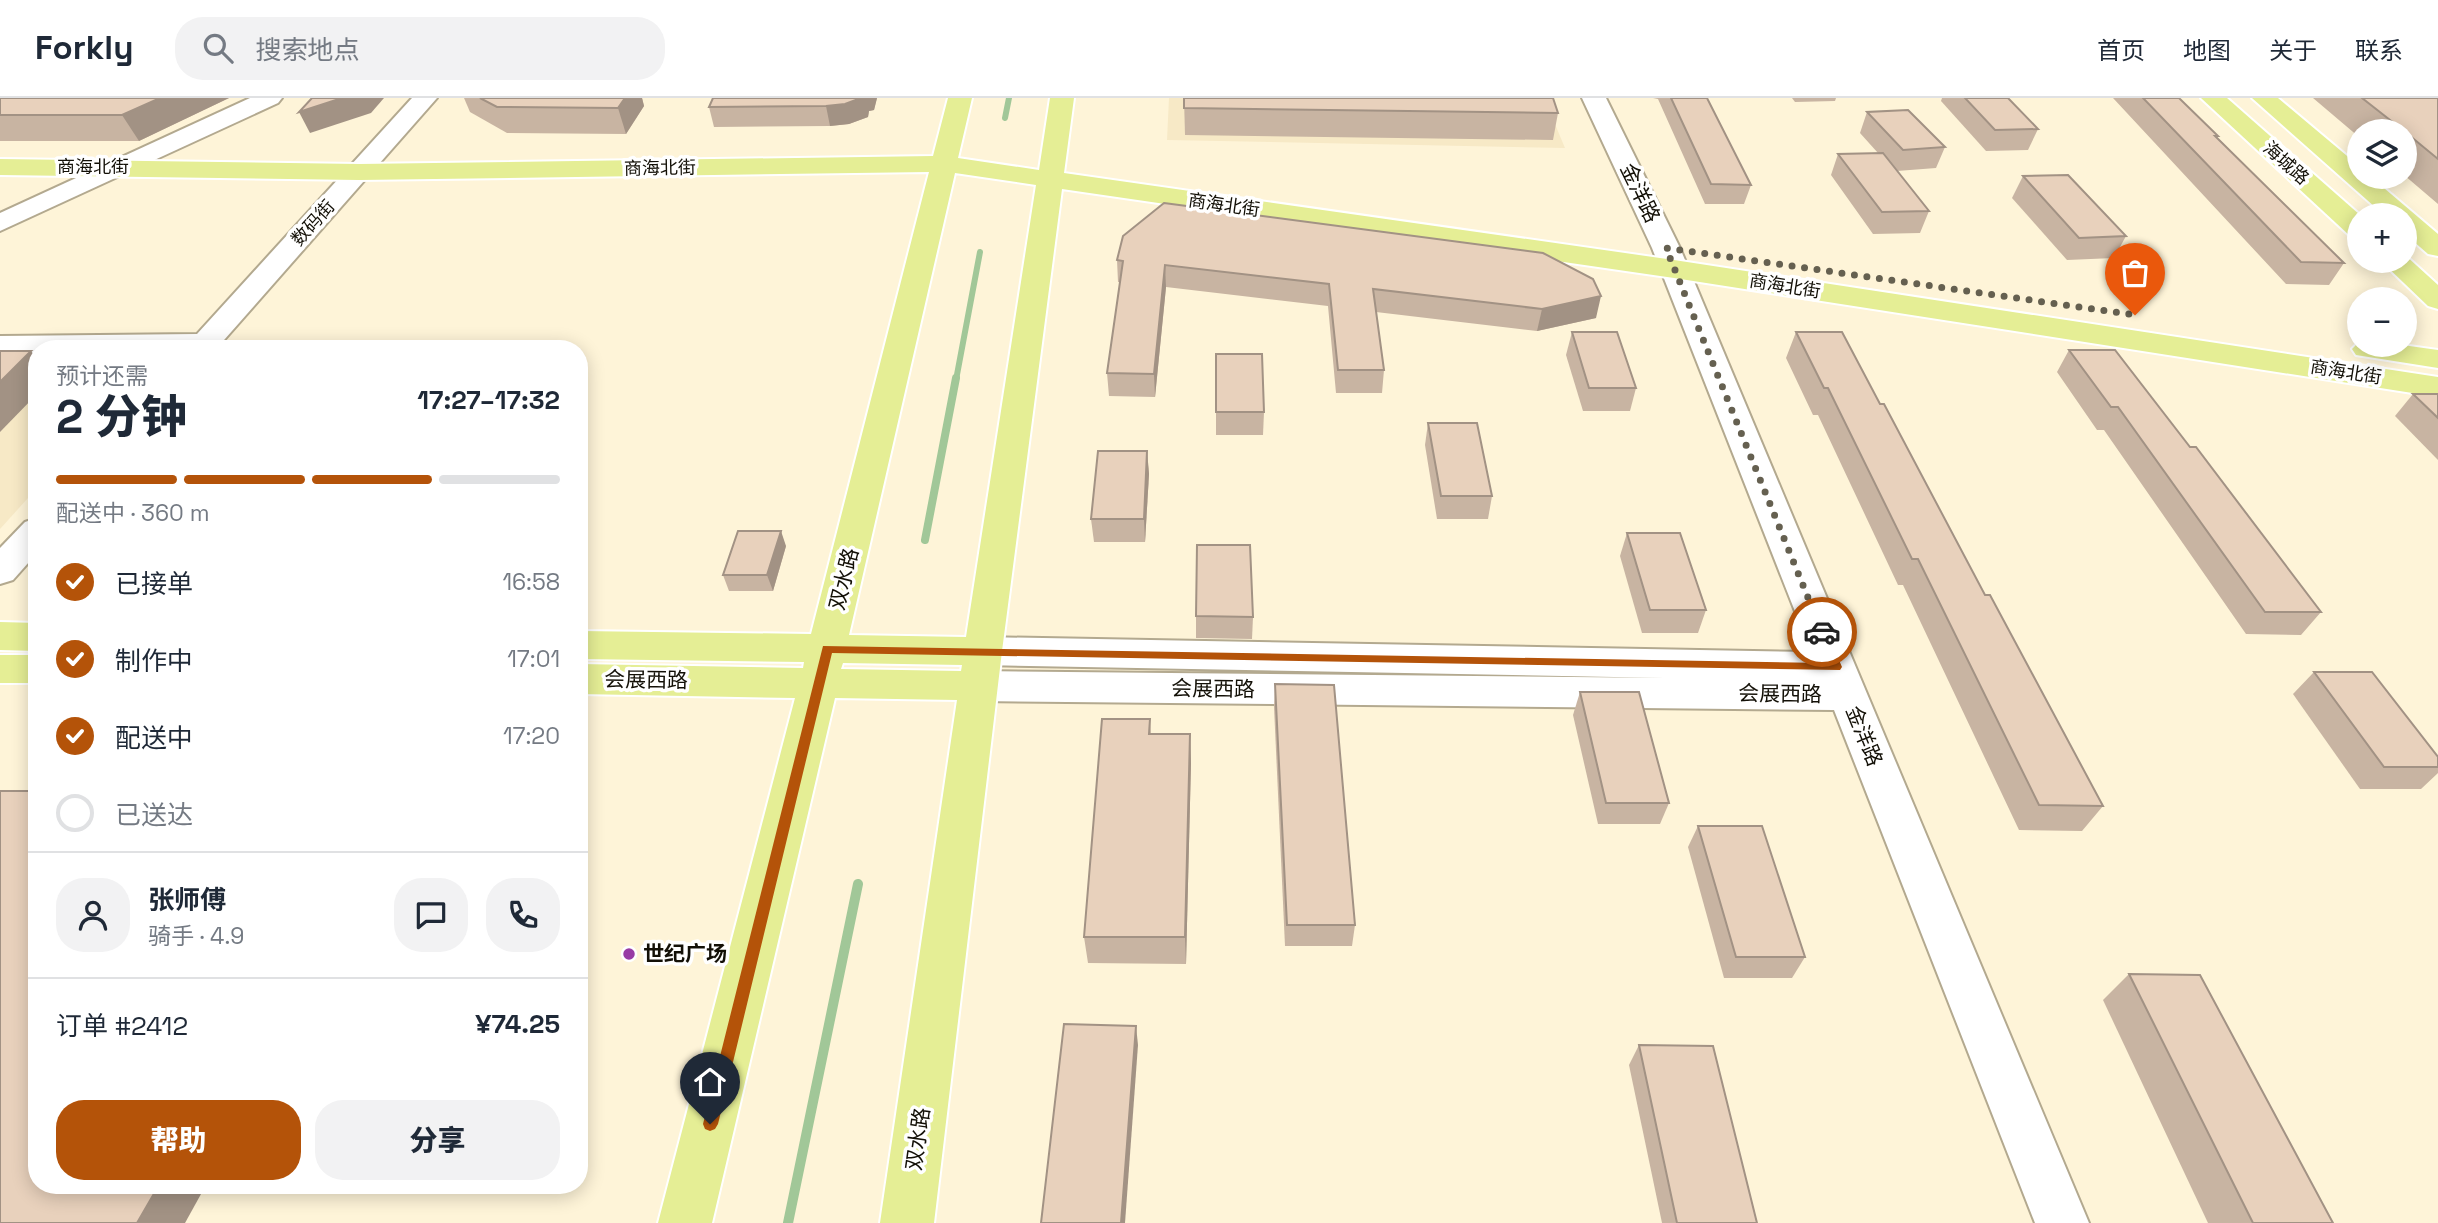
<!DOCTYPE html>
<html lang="zh">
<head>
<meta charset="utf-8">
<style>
  body { margin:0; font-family:"Space Grotesk","Noto Sans SC",sans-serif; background:#f2f2f3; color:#1f2937; height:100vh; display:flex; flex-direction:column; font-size:26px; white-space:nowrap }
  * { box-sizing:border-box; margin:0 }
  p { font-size:23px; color:#747a83 }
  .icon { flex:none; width:38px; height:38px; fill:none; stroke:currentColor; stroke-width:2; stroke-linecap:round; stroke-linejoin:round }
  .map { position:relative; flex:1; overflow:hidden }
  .panel { position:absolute; left:28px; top:242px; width:560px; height:854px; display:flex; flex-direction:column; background:#fff; border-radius:28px; box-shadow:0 4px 18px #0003 }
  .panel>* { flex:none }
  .tools { position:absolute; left:2347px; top:21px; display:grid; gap:14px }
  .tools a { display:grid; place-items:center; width:70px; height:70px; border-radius:50%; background:#fff; box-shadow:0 4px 18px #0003; font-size:35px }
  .pin { position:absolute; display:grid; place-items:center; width:60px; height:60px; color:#fff; margin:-72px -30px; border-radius:50% 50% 50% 0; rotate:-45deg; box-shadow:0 0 7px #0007 }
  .pin .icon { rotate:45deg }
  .courier { position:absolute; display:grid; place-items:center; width:70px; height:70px; margin:-35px; border:5px solid #b45309; border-radius:50%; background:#fff; color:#222; box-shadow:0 2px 9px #0007 }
  .head em { font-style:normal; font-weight:800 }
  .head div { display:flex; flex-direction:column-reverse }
  .head { display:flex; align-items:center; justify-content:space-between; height:119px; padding:0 28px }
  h1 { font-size:46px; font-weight:800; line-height:52px }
  .bar { display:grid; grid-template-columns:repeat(4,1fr); gap:10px 7px; align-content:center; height:84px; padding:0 28px }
  .bar i { height:9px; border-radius:5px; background:#e0e1e3 }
  .bar .selected { background:#b45309 }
  .bar p { grid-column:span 4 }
  .line { display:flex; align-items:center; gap:18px; padding:0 28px; border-top:2px solid #e0e1e3 }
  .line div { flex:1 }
  .round { display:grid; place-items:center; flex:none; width:74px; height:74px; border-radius:28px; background:#f2f2f3 }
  ol { padding:0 28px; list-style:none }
  li { display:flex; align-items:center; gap:21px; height:77px }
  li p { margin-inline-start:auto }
  li .icon { padding:7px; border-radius:50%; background:#b45309; color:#fff; stroke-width:4 }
  li:last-child { color:#747a83 }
  li i { width:38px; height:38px; border:4px solid #e0e1e3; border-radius:50% }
  .button { display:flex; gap:14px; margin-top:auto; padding:14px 28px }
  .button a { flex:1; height:80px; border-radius:28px; background:#b45309; color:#fff; font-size:28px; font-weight:800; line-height:80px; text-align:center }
  .button a+a { background:#f2f2f3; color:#1f2937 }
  header { display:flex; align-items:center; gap:42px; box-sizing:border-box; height:98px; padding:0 35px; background:#fff; border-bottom:2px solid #e0e1e3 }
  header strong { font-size:33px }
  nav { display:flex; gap:38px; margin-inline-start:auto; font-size:24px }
  .search { width:490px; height:63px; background:#f2f2f3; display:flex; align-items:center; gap:18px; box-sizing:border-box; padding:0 24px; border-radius:28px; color:#747a83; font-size:26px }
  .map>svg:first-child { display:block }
  .built { fill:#f7e9c6 }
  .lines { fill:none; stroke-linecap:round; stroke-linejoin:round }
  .stream-far2 { stroke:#a1c798; stroke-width:6 }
  .stream-far1 { stroke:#a1c798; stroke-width:8 }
  .stream { stroke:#a1c798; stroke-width:10 }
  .minor-casing { stroke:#b3a98f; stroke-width:4 }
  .major-casing { stroke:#fff; stroke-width:4 }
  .minor { fill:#fff; fill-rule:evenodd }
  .major { fill:#e5ee95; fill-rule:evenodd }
  .wall { fill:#c8b4a2 }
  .shaded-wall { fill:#a29284 }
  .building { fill:#e8d1bc; stroke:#a29284; stroke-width:2 }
  .route { fill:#b45309 }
  .done { stroke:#656050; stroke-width:7; stroke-dasharray:0 12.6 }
  .poi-dot { fill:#983ba5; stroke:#fff; stroke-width:2.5 }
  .labels { text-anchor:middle; stroke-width:7; stroke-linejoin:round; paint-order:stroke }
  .far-street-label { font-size:18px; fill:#131007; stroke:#fff }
  .street-label { font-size:21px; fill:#131007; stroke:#fff }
  .poi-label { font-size:21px; font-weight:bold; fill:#131007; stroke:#fff; text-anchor:start }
</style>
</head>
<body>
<header>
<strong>Forkly</strong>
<div class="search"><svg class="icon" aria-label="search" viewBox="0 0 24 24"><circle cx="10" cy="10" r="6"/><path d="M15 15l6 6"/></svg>搜索地点</div>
<nav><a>首页</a><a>地图</a><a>关于</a><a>联系</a></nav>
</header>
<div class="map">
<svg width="2438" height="1125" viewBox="0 0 2438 1125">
  <rect width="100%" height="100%" fill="#fef4d8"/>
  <g class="built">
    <polygon points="1169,0 1544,0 1565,50 1167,42"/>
    <polygon points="0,259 37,259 37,390 0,431"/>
  </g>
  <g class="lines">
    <g class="stream-far2">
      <polyline points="1005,20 1009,0"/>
      <polyline points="956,282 980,154"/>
    </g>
    <polyline class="stream-far1" points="925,442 956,280"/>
    <polyline class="stream" points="788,1125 858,786"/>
    <g class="minor-casing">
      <g id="minor">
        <polygon points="250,0 282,0 278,5 0,133 0,115"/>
        <polygon points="412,0 437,0 217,250 37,250 37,256 0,256 0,238 197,236"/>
        <polygon points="1582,0 1606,0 1680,150 2089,1125 2035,1125 1834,612 978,603 964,598 958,588 964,578 978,573 1666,580 983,567 969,563 964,553 969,543 983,539 1811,554 1652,150"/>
        <polygon points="37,420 37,455 13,482 0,486 0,450 25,424"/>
      </g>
    </g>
    <g class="major-casing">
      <g id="major">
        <path d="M948 0H972L958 60 1039 72 1050 0H1074L1064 75 1674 162 2438 279V299L1674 180 1062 91 1002 553 934 1125H880L957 602 835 600 712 1125H658L795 600 579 596V566L803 570 804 564 579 561V533L811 536 929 74 359 82 0 77V61L359 66 933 58ZM955 75 1036 87 966 539 849 537ZM843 565 962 567 961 573 841 571Z"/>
        <polygon points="2201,0 2227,0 2360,117 2359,139 2349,137"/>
        <polygon points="2252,0 2278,0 2359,68 2359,79 2371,79 2438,136 2438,158 2428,156 2404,135 2404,117 2384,117"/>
        <polygon points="2405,157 2438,187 2438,211 2428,208 2381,163 2404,163"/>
        <polygon points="2359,244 2359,247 2402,247 2438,252 2438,270 2356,257 2352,251"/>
        <polygon points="0,524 37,525 37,553 0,552"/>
        <rect x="0" y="557" width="37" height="28"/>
      </g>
    </g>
    <use href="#minor" class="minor"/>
    <use href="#major" class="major"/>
  </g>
  <g class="wall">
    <polygon points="0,0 229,0 139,43 0,43"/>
    <polygon points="464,0 642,0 644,8 626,36 507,35 470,14"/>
    <polygon points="713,0 877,0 874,12 869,13 868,19 849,26 830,28 714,29 709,9"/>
    <polygon points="1184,0 1558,15 1553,42 1185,37"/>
    <polygon points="1653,0 1707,0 1751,87 1744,106 1705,106 1658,1"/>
    <polygon points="1792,0 1836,0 1835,3 1795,4"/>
    <polygon points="1942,0 2008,0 2038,31 2028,52 1986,53 1941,3"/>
    <polygon points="2113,0 2179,0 2218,38 2217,39 2344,165 2329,187 2286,186"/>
    <polygon points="2313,0 2438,0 2438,106 2404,77 2404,33 2359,33 2359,39"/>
    <polygon points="1867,14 1945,49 1936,70 1897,73 1929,113 1920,135 1873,136 1831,77 1838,56 1878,55 1860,35"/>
    <polygon points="2023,78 2126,138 2114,160 2067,162 2012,100"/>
    <polygon points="1123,138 1596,220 1537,233 1376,214 1384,272 1382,295 1336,295 1328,208 1166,189 1155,299 1109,298 1107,275 1120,184 1118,184 1117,162"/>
    <polygon points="1572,234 1636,290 1630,313 1583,313 1566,257"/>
    <polygon points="1796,234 1985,497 2103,708 2082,733 2019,732 1903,487 1898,487 1818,317 1813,317 1786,260"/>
    <polygon points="2069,252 2190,349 2321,514 2301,537 2246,536 2104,332 2097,332 2057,274"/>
    <polygon points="1216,256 1264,314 1263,337 1216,337"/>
    <polygon points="2413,296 2438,296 2438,362 2395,318"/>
    <polygon points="1428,325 1492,398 1488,421 1437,421 1425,347"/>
    <polygon points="1147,353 1149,376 1145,444 1094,444 1091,421"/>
    <polygon points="1627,435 1706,512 1698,535 1642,535 1620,458"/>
    <polygon points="786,448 773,493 729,493 723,477"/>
    <polygon points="1196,518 1253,519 1252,541 1196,540"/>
    <polygon points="2314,574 2438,659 2438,675 2421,691 2360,691 2293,596"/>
    <polygon points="1275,586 1355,827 1352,848 1285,848 1274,609"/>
    <polygon points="1580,594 1669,705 1660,726 1598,726 1573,617"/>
    <polygon points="1150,621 1151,636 1190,636 1191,665 1186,866 1088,865 1084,839"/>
    <polygon points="1698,728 1805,859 1792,880 1724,880 1688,749"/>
    <polygon points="2129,876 2333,1125 2208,1125 2103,902"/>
    <polygon points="1639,947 1757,1125 1662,1125 1629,967"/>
  </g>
  <g class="shaded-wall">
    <polygon points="160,0 229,0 139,43 122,17"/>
    <polygon points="342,0 384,0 371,15 310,35 299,14"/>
    <polygon points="625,0 642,0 644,8 626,36 618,10"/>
    <polygon points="861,0 877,0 874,12 869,13 868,19 849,26 830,28 826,8"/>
    <polygon points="1165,167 1166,189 1155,299 1154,276"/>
    <polygon points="1601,198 1596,220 1537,233 1542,211"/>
    <polygon points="31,253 37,261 37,296 0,334 0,284"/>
    <polygon points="1147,353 1149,376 1145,444 1144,421"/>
    <polygon points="781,433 786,448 773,493 767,477"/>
    <polygon points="1190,636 1191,665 1186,866 1185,839"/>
    <polygon points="1136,928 1138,947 1125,1125 1121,1125"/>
    <polygon points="159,1087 206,1087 185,1125 137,1125"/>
  </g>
  <g class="building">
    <polygon points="0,0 160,0 122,17 0,17"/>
    <polygon points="312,0 342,0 299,14"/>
    <polygon points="480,0 625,0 618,10 497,9"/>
    <polygon points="713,0 861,0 845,6 826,8 709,9"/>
    <polygon points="1184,0 1553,0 1558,15 1184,10"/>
    <polygon points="1671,0 1707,0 1751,87 1711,86"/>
    <polygon points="1965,0 2008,0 2038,31 1995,32"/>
    <polygon points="2143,0 2179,0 2218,38 2215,38 2344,165 2301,164"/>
    <polygon points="2362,0 2438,0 2438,61 2404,33"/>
    <polygon points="1908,12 1945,49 1903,52 1867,14"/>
    <polygon points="1883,55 1929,113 1882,114 1838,56"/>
    <polygon points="2068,77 2126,138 2079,140 2023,78"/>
    <polygon points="1164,105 1543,155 1593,181 1601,198 1542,211 1373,191 1384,272 1338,272 1329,186 1165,167 1154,276 1107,275 1123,163 1117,162 1123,138"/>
    <polygon points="1572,234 1617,234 1636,290 1589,290"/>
    <polygon points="1796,234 1842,234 1880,306 1884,306 1985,497 1990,497 2103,708 2039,707 1918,461 1912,461 1828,290 1824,290"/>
    <polygon points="2069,252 2115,252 2190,349 2196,349 2321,514 2265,514 2118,309 2111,309"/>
    <polygon points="0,253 31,253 0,284"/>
    <polygon points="1216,256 1262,256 1264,314 1216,314"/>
    <polygon points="2413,296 2438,296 2438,320"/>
    <polygon points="1428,325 1477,325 1492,398 1441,398"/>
    <polygon points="1098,353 1147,353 1144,421 1091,421"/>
    <polygon points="738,433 781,433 767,477 723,477"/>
    <polygon points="1627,435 1680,435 1706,512 1650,512"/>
    <polygon points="1197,447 1250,447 1253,519 1196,518"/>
    <polygon points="2314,574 2372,574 2438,659 2438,669 2384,669"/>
    <polygon points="1275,586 1334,587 1355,827 1287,827"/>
    <polygon points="1580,594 1639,594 1669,705 1606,705"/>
    <polygon points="1102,621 1150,621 1149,636 1190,636 1185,839 1084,839"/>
    <polygon points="0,693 37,693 37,1087 159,1087 137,1125 0,1125"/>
    <polygon points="1698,728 1762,728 1805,859 1736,859"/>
    <polygon points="2129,876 2200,877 2333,1125 2253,1125"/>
    <polygon points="1064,926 1136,928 1121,1125 1041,1125"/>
    <polygon points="1639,947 1713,948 1757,1125 1677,1125"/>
  </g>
  <polygon class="route" points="1822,530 1827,534 1842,569 1840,572 832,555 718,1026 715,1031 710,1033 705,1031 703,1026 823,548 1828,565 1816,534"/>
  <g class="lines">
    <polyline class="done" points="1822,534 1666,150 2135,217"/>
  </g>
  <circle class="poi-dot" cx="629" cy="856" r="7"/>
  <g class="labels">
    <g class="far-street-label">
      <text transform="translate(2286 65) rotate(42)" y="6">海城路</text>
      <text x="93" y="75">商海北街</text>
      <text transform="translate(660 70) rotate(-1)" y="6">商海北街</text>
      <text transform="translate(1224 107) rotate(8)" y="6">商海北街</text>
      <text transform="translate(313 125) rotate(-48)" y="6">数码街</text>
      <text transform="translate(1785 188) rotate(9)" y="6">商海北街</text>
      <text transform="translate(2346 274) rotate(9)" y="6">商海北街</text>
    </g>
    <g class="street-label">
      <text transform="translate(1640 95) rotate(64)" y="7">金洋路</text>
      <text transform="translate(844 481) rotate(-76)" y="7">双水路</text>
      <text transform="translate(646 582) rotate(1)" y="7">会展西路</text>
      <text transform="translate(1213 591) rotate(1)" y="7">会展西路</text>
      <text transform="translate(1780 596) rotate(1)" y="7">会展西路</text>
      <text transform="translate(1864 638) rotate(68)" y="7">金洋路</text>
      <text transform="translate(918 1041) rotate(-82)" y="7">双水路</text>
    </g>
    <g class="poi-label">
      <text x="643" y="863">世纪广场</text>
    </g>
  </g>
</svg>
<div class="tools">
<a><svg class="icon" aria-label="layers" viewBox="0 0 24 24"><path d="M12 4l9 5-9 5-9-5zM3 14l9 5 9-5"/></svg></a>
<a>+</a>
<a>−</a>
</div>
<div class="pin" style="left:2135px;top:217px;background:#ea580c"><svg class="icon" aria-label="bag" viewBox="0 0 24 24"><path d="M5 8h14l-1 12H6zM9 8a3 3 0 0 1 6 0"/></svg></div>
<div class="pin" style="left:710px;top:1026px;background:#1f2937"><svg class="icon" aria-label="home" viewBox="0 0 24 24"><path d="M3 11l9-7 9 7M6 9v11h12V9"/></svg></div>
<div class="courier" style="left:1822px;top:534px"><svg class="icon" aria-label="car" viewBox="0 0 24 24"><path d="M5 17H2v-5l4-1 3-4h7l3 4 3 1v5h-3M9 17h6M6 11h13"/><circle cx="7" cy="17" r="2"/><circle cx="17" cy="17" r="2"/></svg></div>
<section class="panel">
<div class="head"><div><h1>2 分钟</h1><p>预计还需</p></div><em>17:27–17:32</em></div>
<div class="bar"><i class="selected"></i><i class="selected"></i><i class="selected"></i><i></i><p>配送中 · 360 m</p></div>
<ol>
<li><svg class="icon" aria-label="check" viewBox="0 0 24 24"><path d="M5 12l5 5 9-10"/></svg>已接单<p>16:58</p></li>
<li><svg class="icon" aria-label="check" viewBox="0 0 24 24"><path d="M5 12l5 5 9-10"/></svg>制作中<p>17:01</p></li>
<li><svg class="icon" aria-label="check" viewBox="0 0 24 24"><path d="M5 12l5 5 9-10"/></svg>配送中<p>17:20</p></li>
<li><i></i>已送达</li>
</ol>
<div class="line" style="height:126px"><a class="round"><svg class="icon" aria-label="person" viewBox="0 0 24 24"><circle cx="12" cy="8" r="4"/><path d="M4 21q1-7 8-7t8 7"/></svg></a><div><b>张师傅</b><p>骑手 · 4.9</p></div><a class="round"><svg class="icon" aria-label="chat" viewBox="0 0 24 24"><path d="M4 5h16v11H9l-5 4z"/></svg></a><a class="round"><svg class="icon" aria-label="phone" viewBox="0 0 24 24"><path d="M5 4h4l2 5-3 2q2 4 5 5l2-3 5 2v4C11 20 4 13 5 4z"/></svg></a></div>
<div class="line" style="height:91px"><div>订单 #2412</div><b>¥74.25</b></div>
<div class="button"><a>帮助</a><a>分享</a></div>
</section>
</div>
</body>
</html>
